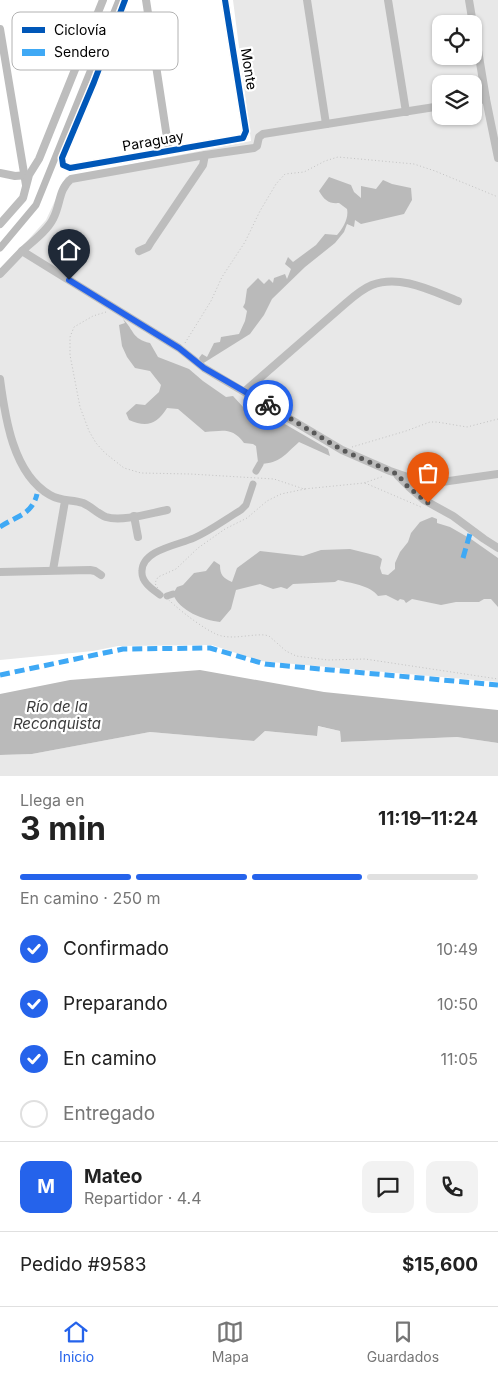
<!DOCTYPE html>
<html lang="es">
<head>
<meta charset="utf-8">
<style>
  body { margin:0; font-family:Inter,sans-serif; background:#f2f2f2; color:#222; height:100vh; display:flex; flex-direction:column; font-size:19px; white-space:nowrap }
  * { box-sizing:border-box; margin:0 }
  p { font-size:16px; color:#767676 }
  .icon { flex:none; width:28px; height:28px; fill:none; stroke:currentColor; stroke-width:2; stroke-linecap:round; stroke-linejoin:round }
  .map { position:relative; height:776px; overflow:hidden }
  .panel { display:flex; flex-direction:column; background:#fff; flex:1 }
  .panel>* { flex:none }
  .buttons { position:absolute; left:432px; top:15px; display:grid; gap:10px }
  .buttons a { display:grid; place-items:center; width:50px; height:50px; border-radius:10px; background:#fff; box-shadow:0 1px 4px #0004; font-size:25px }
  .pin { position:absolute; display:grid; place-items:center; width:42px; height:42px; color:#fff; margin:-51px -21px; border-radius:50% 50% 50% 0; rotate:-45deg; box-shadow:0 0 5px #0007 }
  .pin .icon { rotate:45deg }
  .courier { position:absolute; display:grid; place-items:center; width:50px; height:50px; margin:-25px; border:4px solid #2563eb; border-radius:50%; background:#fff; color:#222; box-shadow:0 1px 6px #0007 }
  .headline em { font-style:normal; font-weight:700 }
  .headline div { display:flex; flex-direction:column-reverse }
  .headline { display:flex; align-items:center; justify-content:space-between; height:85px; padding:0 20px }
  h1 { font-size:32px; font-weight:700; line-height:38px }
  .bar { display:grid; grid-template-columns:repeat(4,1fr); gap:8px 5px; align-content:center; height:60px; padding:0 20px }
  .bar i { height:6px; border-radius:4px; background:#e0e0e0 }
  .bar .selected { background:#2563eb }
  .bar p { grid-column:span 4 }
  .line { display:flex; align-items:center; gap:12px; padding:0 20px; border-top:1px solid #e0e0e0 }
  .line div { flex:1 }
  .round { display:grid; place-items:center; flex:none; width:52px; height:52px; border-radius:10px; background:#f2f2f2 }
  ol { padding:0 20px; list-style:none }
  li { display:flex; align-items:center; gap:15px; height:55px }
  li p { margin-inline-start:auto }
  li .icon { padding:5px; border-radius:50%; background:#2563eb; color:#fff; stroke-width:4 }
  li:last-child { color:#767676 }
  li i { width:28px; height:28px; border:2px solid #e0e0e0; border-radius:50% }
  .tab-bar { display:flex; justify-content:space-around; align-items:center; height:70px; border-top:1px solid #e0e0e0; background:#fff; font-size:14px; color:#767676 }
  .tab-bar a { display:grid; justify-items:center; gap:2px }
  .tab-bar .selected { color:#2563eb }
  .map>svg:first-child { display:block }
  .green { fill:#e8e8e8; fill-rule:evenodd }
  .water { fill:#bababa }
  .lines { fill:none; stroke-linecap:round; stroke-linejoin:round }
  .canal { stroke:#bababa; stroke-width:7 }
  .path { stroke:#c2c2c2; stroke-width:1; stroke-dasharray:1 2.5; stroke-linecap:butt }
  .minor { stroke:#bdbdbd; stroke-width:8 }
  .quiet { stroke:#3fa9f5; stroke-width:5; stroke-dasharray:10 5; stroke-linecap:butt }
  .cycleway-casing { stroke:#fff; stroke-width:9 }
  .cycleway { stroke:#0057b8; stroke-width:6 }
  .done { stroke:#595959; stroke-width:5; stroke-dasharray:0 9 }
  .route { stroke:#2563eb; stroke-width:6 }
  .labels { text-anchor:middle; stroke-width:4.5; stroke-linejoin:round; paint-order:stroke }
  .street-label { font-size:14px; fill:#000; stroke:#fff }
  .water-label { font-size:15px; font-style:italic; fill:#3d3d3d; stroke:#fff }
  .key { fill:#fff; stroke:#b2b2b2; stroke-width:1 }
  .key-label { font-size:14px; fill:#000 }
</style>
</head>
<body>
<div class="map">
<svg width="498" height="776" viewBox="0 0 498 776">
  <rect width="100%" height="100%" fill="#fff"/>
  <g class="green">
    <path d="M233 0H498V682L260 661 212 645 118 646 93 651 0 660V271L46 220 66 177 251 141ZM441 24H474V56H441ZM441 84H474V116H441Z"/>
    <polygon points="317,726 340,731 341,742 457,737 498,743 498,776 0,776 0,755 32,754 150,732 254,741 265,731 316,736"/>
  </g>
  <g class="water">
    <path d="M329 177 351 185 354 192 361 198V186L376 189 383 180 392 184 411 188 412 200 404 214 361 224 355 220 354 227 347 224 344 232 335 243 305 267 272 299 264 315 250 334 202 364 199 358 202 354 207 357 214 343 220 342 221 337 239 334 245 321 247 311 243 307 245 303 247 289 258 278 264 284 269 279 273 283 274 278 285 274 287 279 291 269 285 264 288 257 293 262 316 245 325 234 337 235C343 228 349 218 347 209L339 203C329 204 324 200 319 191Z"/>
    <path d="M123 319C134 330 132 339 150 343L158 357 189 369 203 381 226 397 233 396 244 408 263 407 276 414 283 423 328 449 330 456 299 442C284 455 281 463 260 464L258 462 256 446 253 444 244 443C232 427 223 431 205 432L178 409 167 408C157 424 147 428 129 420L126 413 136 404 145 405 159 392 161 385 150 371 135 368 127 357 122 346 119 325 125 323Z"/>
    <path d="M432 517 437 519V523L450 527 471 539 498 558V607L491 599H484L479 602H456L441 605 412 599 406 603 404 600 400 599 398 601 386 595 378 596C370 585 350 583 338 580L335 582 293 584 287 589 281 587 273 589 260 584 236 590 231 609 220 622C204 620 179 611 173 594L177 587 183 585 194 573 206 571 214 561 220 565C220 575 223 578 232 582L237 568 260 551 303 556 321 550 350 549 378 556 382 559 380 568 382 574 388 575 395 569V563L400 552 408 542 411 533 420 522Z"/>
    <polygon points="200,670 324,692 498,710 498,743 457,737 341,742 340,731 318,726 317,736 265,731 254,741 150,732 32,754 0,755 0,694 70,680"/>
  </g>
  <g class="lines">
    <g class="canal">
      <polyline points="0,248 36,205 119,0"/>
      <polyline points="256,471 260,464"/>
      <path d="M160 595C152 589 141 582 142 571 142 550 178 545 194 538 210 531 226 519 241 510L246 505 253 484"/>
      <polyline points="167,596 173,594"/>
    </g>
    <g class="path">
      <polyline points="106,312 93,316 74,327 70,337 70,355 80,407 89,431 96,443 105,453 124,468 141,473 190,474 274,479 304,489 364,483 384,476"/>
      <polyline points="185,343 211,301 222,277 245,242 260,211 276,184 285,174 304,172 325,161 338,157 414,164 435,171 498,197"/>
      <polyline points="352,447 406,431 430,422 437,422 467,427 498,419"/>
      <polyline points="365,483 421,507"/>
      <path d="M305 489 281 494 267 501 247 518 225 529 198 548 176 569 158 577 155 583C159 596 208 634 222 636 236 639 251 634 265 635L269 636 286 651 296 656 328 660 365 659 498 679"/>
    </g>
    <g class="minor">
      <polyline points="125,0 94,82 62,158 63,165 70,168 243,138 246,131 225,0"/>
      <polyline points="146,0 169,151"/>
      <polyline points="307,0 326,124"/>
      <polyline points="388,0 406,112"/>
      <polyline points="469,0 473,24"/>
      <polyline points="474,26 486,99 498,158"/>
      <polyline points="0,29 26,185"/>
      <polyline points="474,101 486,99"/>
      <path d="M205 155 71 179C58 190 61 204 53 219 47 231 33 241 22 251L179 348 204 368 342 450 390 471 428 484 498 474"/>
      <polyline points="0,173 15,176 28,175"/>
      <polyline points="0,224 23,198 29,175 39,159 103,0"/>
      <polyline points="139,251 148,247 151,242 203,165 205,155 254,148 257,146 259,137 263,134 441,106"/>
      <polyline points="0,274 22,251"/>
      <path d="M0 379C5 417 13 474 50 495 62 502 72 499 83 503 92 507 98 514 106 517 122 522 151 513 167 510"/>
      <path d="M245 391 346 303C354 296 362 289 372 285 400 274 432 291 458 301"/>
      <polyline points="398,476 409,487 424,500 453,516 484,539 498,548"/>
      <polyline points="134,516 138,537"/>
      <polyline points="53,570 65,501"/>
      <polyline points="0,572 90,570 95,571 101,575"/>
    </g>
    <g class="quiet">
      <path d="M0 527C16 516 32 515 37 494"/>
      <polyline points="463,558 471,530"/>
      <polyline points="0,675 123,649 210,648 265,664 498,685"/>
    </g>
    <g class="cycleway-casing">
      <polyline id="cycleway" points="125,0 94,82 62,158 63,165 70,168 243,138 246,131 225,0"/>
    </g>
    <use href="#cycleway" class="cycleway"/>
  </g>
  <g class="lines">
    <polyline class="done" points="268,405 342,450 397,474 408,487 428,503"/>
    <polyline class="route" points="69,280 179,348 204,368 268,405"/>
  </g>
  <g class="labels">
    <g class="street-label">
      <text transform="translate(249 69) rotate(81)" y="5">Monte</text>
      <text transform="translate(153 141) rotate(-10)" y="5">Paraguay</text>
    </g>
    <g class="water-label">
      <text x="57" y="712">Río de la<tspan x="57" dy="17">Reconquista</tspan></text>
    </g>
  </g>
  <rect x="12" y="12" width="166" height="58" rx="8" class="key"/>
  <rect x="22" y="27" width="23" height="6" fill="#0057b8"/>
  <rect x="22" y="49" width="23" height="7" fill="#3fa9f5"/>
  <g class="key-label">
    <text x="54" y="35">Ciclovía</text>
    <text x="54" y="57">Sendero</text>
  </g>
</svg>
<div class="buttons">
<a><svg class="icon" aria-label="locate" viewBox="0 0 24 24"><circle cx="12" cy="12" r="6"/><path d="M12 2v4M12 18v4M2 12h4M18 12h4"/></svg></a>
<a><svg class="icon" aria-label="layers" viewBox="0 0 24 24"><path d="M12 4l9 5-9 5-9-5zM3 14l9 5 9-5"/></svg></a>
</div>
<div class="pin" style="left:428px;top:503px;background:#ea580c"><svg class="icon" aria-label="bag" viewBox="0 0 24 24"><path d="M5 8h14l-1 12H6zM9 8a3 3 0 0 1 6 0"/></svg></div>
<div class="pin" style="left:69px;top:280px;background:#1f2937"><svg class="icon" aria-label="home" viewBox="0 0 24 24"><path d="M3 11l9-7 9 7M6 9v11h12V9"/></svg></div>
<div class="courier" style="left:268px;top:405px"><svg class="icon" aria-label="bike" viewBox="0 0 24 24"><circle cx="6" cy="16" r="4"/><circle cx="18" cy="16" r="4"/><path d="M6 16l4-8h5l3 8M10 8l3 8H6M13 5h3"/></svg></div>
</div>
<section class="panel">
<div class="headline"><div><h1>3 min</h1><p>Llega en</p></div><em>11:19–11:24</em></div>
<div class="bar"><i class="selected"></i><i class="selected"></i><i class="selected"></i><i></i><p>En camino · 250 m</p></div>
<ol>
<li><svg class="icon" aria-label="check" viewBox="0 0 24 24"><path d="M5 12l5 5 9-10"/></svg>Confirmado<p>10:49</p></li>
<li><svg class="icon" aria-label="check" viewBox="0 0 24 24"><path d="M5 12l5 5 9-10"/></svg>Preparando<p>10:50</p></li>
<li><svg class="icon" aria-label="check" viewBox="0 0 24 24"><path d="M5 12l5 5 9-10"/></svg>En camino<p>11:05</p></li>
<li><i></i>Entregado</li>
</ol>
<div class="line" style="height:90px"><b class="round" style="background:#2563eb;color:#fff">M</b><div><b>Mateo</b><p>Repartidor · 4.4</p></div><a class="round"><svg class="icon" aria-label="chat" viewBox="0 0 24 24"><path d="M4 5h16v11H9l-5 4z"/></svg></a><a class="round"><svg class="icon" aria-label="phone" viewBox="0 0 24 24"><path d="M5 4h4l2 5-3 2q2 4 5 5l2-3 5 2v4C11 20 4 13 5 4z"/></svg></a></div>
<div class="line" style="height:65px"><div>Pedido #9583</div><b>$15,600</b></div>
</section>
<nav class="tab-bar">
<a class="selected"><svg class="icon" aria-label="home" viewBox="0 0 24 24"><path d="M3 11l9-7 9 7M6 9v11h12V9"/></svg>Inicio</a>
<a><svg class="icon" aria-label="map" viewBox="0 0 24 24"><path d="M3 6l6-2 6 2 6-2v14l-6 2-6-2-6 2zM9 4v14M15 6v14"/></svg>Mapa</a>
<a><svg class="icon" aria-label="saved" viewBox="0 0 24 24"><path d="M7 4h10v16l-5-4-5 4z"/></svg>Guardados</a>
</nav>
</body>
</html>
